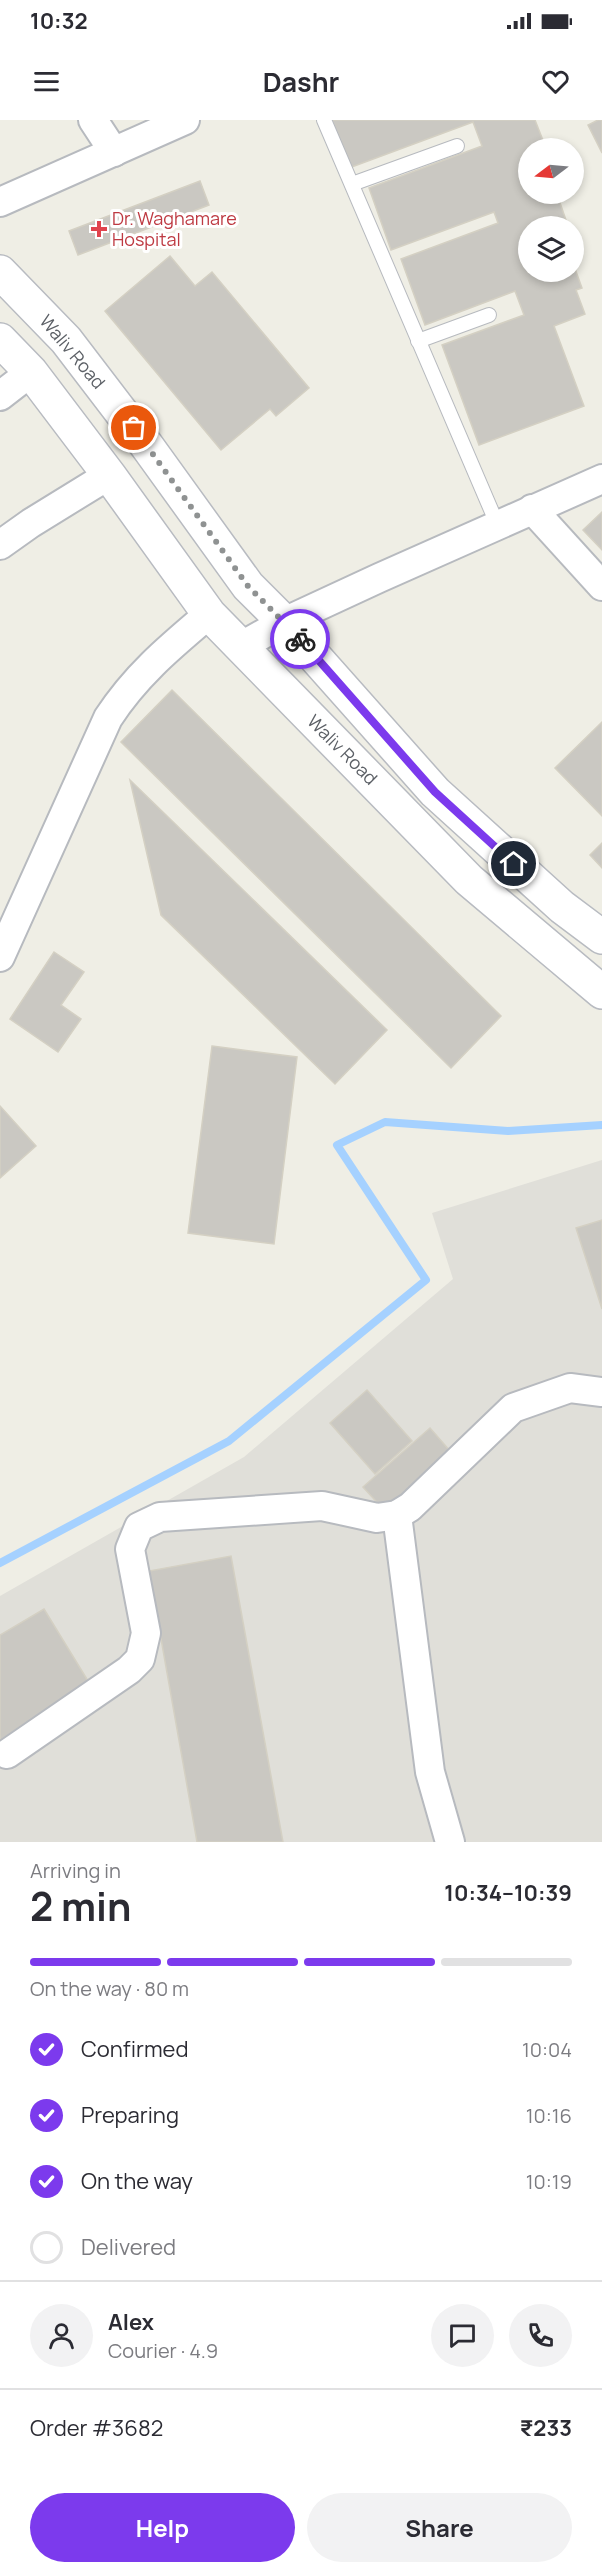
<!DOCTYPE html>
<html lang="en">
<head>
<meta charset="utf-8">
<style>
  body { margin:0; font-family:Manrope,sans-serif; background:#f2f2f3; color:#2b2b33; height:100vh; display:flex; flex-direction:column; font-size:22px; white-space:nowrap }
  * { box-sizing:border-box; margin:0 }
  p { font-size:20px; color:#7c7c81 }
  .icon { flex:none; width:33px; height:33px; fill:none; stroke:currentColor; stroke-width:2; stroke-linecap:round; stroke-linejoin:round }
  .map { position:relative; height:1722px; overflow:hidden }
  .side { display:flex; flex-direction:column; background:#fff; flex:1 }
  .side>* { flex:none }
  .needle { width:39px; rotate:254deg }
  .fabs { position:absolute; left:518px; top:18px; display:grid; gap:12px }
  .fabs a { display:grid; place-items:center; width:66px; height:66px; border-radius:50%; background:#fff; box-shadow:0 3px 9px #0003; font-size:30px }
  .pin { position:absolute; display:grid; place-items:center; width:51px; height:51px; color:#fff; margin:-26px; border:3px solid #fff; border-radius:50%; box-shadow:0 2px 6px #0007 }
  .courier { position:absolute; display:grid; place-items:center; width:60px; height:60px; margin:-30px; border:4px solid #7c3aed; border-radius:50%; background:#fff; color:#222; box-shadow:0 2px 8px #0007 }
  .summary em { font-style:normal; font-weight:700 }
  .summary div { display:flex; flex-direction:column-reverse }
  .summary { display:flex; align-items:center; justify-content:space-between; height:102px; padding:0 30px }
  h1 { font-size:39px; font-weight:700; line-height:45px }
  .bar { display:grid; grid-template-columns:repeat(4,1fr); gap:9px 6px; align-content:center; height:72px; padding:0 30px }
  .bar i { height:8px; border-radius:4px; background:#e1e1e2 }
  .bar .active { background:#7c3aed }
  .bar p { grid-column:span 4 }
  .line { display:flex; align-items:center; gap:15px; padding:0 30px; border-top:2px solid #e1e1e2 }
  .line div { flex:1 }
  .round { display:grid; place-items:center; flex:none; width:63px; height:63px; border-radius:32px; background:#f2f2f3 }
  ol { padding:0 30px; list-style:none }
  li { display:flex; align-items:center; gap:18px; height:66px }
  li p { margin-inline-start:auto }
  li .icon { padding:6px; border-radius:50%; background:#7c3aed; color:#fff; stroke-width:4 }
  li:last-child { color:#7c7c81 }
  li i { width:33px; height:33px; border:3px solid #e1e1e2; border-radius:50% }
  .button { display:flex; gap:12px; margin-top:auto; padding:12px 30px }
  .button a { flex:1; height:69px; border-radius:36px; background:#7c3aed; color:#fff; font-size:24px; font-weight:700; line-height:69px; text-align:center }
  .button a+a { background:#f2f2f3; color:#2b2b33 }
  .status { display:flex; justify-content:space-between; align-items:center; height:42px; padding:0 30px; background:#fff; direction:ltr }
  .status svg { height:16px; fill:currentColor }
  header { display:flex; justify-content:space-between; align-items:center; height:78px; padding:0 30px; background:#fff; font-size:27px; font-weight:700 }
  .map>svg:first-child { display:block }
  .industrial { fill:#e0dfd9 }
  .lines { fill:none; stroke-linecap:round; stroke-linejoin:round }
  .stream { stroke:#a5d1ff; stroke-width:8 }
  .building { fill:#cac8c2; stroke:#d4d0c3; stroke-width:1.5 }
  .service-casing { stroke:#b7babf; stroke-width:16 }
  .minor-casing { stroke:#b7babf; stroke-width:32 }
  .secondary-casing { stroke:#b8bbc1; stroke-width:36 }
  .service { stroke:#fff; stroke-width:14 }
  .minor { stroke:#fff; stroke-width:28 }
  .secondary { stroke:#fff; stroke-width:33 }
  .done { stroke:#8f9292; stroke-width:6; stroke-dasharray:0 10.8 }
  .route { stroke:#7c3aed; stroke-width:8 }
  .health-dot { fill:#e0444e; stroke:#fff; stroke-width:2 }
  .labels { text-anchor:middle; stroke-width:6; stroke-linejoin:round; paint-order:stroke }
  .health-label { font-size:18px; fill:#be3a42; stroke:#fff; text-anchor:start }
  .street-label { font-size:18px; fill:#5c6066; stroke:#fff }
</style>
</head>
<body>
<div class="status"><b>10:32</b><svg viewBox="0 0 49 12"><path d="M0 12V9h3v3zM5 12V6h3v6zM10 12V3h3v9zM15 12V0h3v12zM26 1h20v11H26zM47 4h2v5h-2z"/></svg></div>
<header><svg class="icon" aria-label="menu" viewBox="0 0 24 24"><path d="M4 6h16M4 12h16M4 18h16"/></svg>Dashr<svg class="icon" aria-label="heart" viewBox="0 0 24 24"><path d="M12 20l-8-8c-3-5 5-10 8-4 3-6 11-1 8 4z"/></svg></header>
<div class="map">
<svg width="602" height="1722" viewBox="0 0 602 1722">
  <rect width="100%" height="100%" fill="#efeee5"/>
  <polygon class="industrial" points="602,1040 602,1722 0,1722 0,1476 244,1337 453,1159 432,1093"/>
  <g class="lines">
    <polyline class="stream" points="0,1443 229,1321 426,1160 337,1025 385,1002 508,1011 602,1005"/>
  </g>
  <g class="building">
    <polygon points="332,0 535,0 546,28 528,28 528,74 557,74 568,106 528,106 528,152 573,152 573,143 582,168 576,170 585,194 554,206 584,286 479,325 442,225 524,195 515,171 425,205 401,139 498,103 494,92 391,130 369,68 482,26 473,2 349,48"/>
    <polygon points="598,0 602,0 602,33 588,5"/>
    <polygon points="200,61 209,85 78,135 69,111"/>
    <polygon points="170,136 195,166 212,152 309,268 276,296 270,289 221,330 105,191"/>
    <polygon points="602,392 602,430 583,410"/>
    <polygon points="172,570 501,896 451,948 121,622"/>
    <polygon points="602,602 602,696 555,648"/>
    <polygon points="130,660 387,910 335,964 161,795"/>
    <polygon points="602,723 602,748 590,735"/>
    <polygon points="54,832 84,852 61,885 81,899 58,932 10,899"/>
    <polygon points="212,926 297,937 274,1124 188,1113"/>
    <polygon points="0,986 36,1026 0,1058"/>
    <polygon points="602,1100 602,1189 576,1108"/>
    <polygon points="367,1270 412,1321 375,1354 330,1303"/>
    <polygon points="430,1308 450,1331 384,1390 363,1367"/>
    <polygon points="231,1436 283,1722 197,1722 149,1451"/>
    <polygon points="44,1489 93,1569 0,1626 0,1515"/>
  </g>
  <g class="lines">
    <g class="service-casing">
      <g id="service">
        <polyline points="324,0 498,406"/>
        <polyline points="352,64 457,26"/>
        <polyline points="418,221 489,195"/>
      </g>
    </g>
    <g class="minor-casing">
      <g id="minor">
        <polyline points="93,0 114,32"/>
        <polyline points="0,82 185,0"/>
        <polyline points="0,276 31,252"/>
        <polyline points="532,389 602,466"/>
        <polyline points="0,425 31,403 109,355"/>
        <polyline points="240,527 284,502 379,458 602,359"/>
        <path d="M0 837 108 598C136 555 170 527 209 494"/>
        <polyline points="397,1395 430,1652 450,1722"/>
        <polyline points="7,1634 129,1550 140,1539 146,1513 130,1429 139,1407 160,1397 322,1386 377,1398 397,1395 410,1387 513,1288 570,1268 602,1272"/>
      </g>
    </g>
    <g class="secondary-casing">
      <g id="secondary">
        <polyline points="0,152 66,220 147,326 248,466 284,502 435,672 562,787 602,817"/>
        <polyline points="0,220 31,252 109,355 209,494 469,760 602,872"/>
      </g>
    </g>
    <use href="#service" class="service"/>
    <use href="#minor" class="minor"/>
    <use href="#secondary" class="secondary"/>
  </g>
  <g class="lines">
    <polyline class="done" points="134,308 248,466 300,519"/>
    <polyline class="route" points="300,519 435,672 514,744"/>
  </g>
  <path class="health-dot" d="M96 100h6v6h6v6h-6v6h-6v-6h-6v-6h6z"/>
  <g class="labels">
    <g class="health-label">
      <text x="112" y="105">Dr. Waghamare<tspan x="112" dy="21">Hospital</tspan></text>
    </g>
    <g class="street-label">
      <text transform="translate(72 232) rotate(50)" y="6">Waliv Road</text>
      <text transform="translate(342 630) rotate(45)" y="6">Waliv Road</text>
    </g>
  </g>
</svg>
<div class="fabs">
<a><svg class="needle" viewBox="-14 -14 28 28"><path d="M0-13l5 13h-10z" fill="#e53935"/><path d="M0 13l5-13h-10z" fill="#7c7c81"/></svg></a>
<a><svg class="icon" aria-label="layers" viewBox="0 0 24 24"><path d="M12 4l9 5-9 5-9-5zM3 14l9 5 9-5"/></svg></a>
</div>
<div class="pin" style="left:134px;top:308px;background:#ea580c"><svg class="icon" aria-label="bag" viewBox="0 0 24 24"><path d="M5 8h14l-1 12H6zM9 8a3 3 0 0 1 6 0"/></svg></div>
<div class="pin" style="left:514px;top:744px;background:#1f2937"><svg class="icon" aria-label="home" viewBox="0 0 24 24"><path d="M3 11l9-7 9 7M6 9v11h12V9"/></svg></div>
<div class="courier" style="left:300px;top:519px"><svg class="icon" aria-label="bike" viewBox="0 0 24 24"><circle cx="6" cy="16" r="4"/><circle cx="18" cy="16" r="4"/><path d="M6 16l4-8h5l3 8M10 8l3 8H6M13 5h3"/></svg></div>
</div>
<section class="side">
<div class="summary"><div><h1>2 min</h1><p>Arriving in</p></div><em>10:34–10:39</em></div>
<div class="bar"><i class="active"></i><i class="active"></i><i class="active"></i><i></i><p>On the way · 80 m</p></div>
<ol>
<li><svg class="icon" aria-label="check" viewBox="0 0 24 24"><path d="M5 12l5 5 9-10"/></svg>Confirmed<p>10:04</p></li>
<li><svg class="icon" aria-label="check" viewBox="0 0 24 24"><path d="M5 12l5 5 9-10"/></svg>Preparing<p>10:16</p></li>
<li><svg class="icon" aria-label="check" viewBox="0 0 24 24"><path d="M5 12l5 5 9-10"/></svg>On the way<p>10:19</p></li>
<li><i></i>Delivered</li>
</ol>
<div class="line" style="height:108px"><a class="round"><svg class="icon" aria-label="person" viewBox="0 0 24 24"><circle cx="12" cy="8" r="4"/><path d="M4 21q1-7 8-7t8 7"/></svg></a><div><b>Alex</b><p>Courier · 4.9</p></div><a class="round"><svg class="icon" aria-label="chat" viewBox="0 0 24 24"><path d="M4 5h16v11H9l-5 4z"/></svg></a><a class="round"><svg class="icon" aria-label="phone" viewBox="0 0 24 24"><path d="M5 4h4l2 5-3 2q2 4 5 5l2-3 5 2v4C11 20 4 13 5 4z"/></svg></a></div>
<div class="line" style="height:78px"><div>Order #3682</div><b>₹233</b></div>
<div class="button"><a>Help</a><a>Share</a></div>
</section>
</body>
</html>
